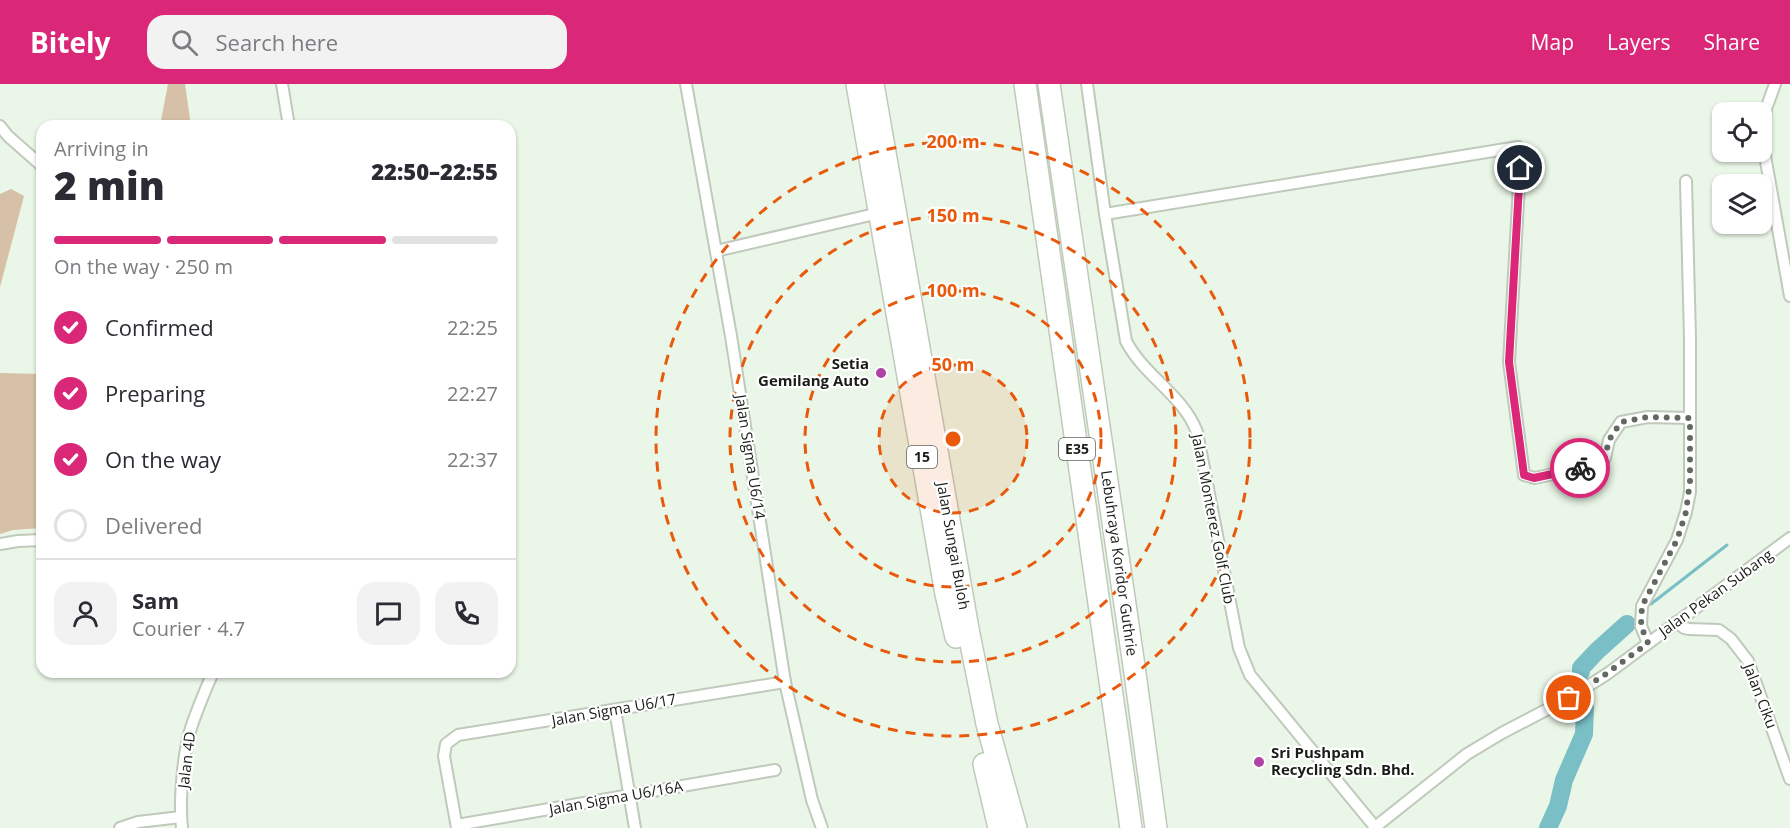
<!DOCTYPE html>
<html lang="en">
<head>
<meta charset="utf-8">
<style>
  body { margin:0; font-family:"Open Sans",sans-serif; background:#f2f2f3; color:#2b2b33; height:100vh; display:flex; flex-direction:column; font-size:22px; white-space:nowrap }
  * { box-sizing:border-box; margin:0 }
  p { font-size:20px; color:#7c7c81 }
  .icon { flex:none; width:33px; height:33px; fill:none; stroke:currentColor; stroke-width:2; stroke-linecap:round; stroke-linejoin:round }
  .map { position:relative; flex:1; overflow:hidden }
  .side { position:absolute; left:36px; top:36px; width:480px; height:558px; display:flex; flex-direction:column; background:#fff; border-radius:18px; box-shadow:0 2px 4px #0004 }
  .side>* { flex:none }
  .tools { position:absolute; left:1712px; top:18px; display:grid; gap:12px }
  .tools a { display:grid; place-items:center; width:60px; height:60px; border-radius:12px; background:#fff; box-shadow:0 2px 4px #0004; font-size:30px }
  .pin { position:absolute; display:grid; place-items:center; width:51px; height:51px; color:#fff; margin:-26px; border:3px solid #fff; border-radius:50%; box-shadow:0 2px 6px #0007 }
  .courier { position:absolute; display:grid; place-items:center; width:60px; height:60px; margin:-30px; border:4px solid #db2777; border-radius:50%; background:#fff; color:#222; box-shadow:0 2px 8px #0007 }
  .summary em { font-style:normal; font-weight:800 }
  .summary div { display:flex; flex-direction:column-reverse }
  .summary { display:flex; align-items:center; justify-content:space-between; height:102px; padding:0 18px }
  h1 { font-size:39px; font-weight:800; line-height:45px }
  .bar { display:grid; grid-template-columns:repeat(4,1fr); gap:9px 6px; align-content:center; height:72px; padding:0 18px }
  .bar i { height:8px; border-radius:4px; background:#e1e1e2 }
  .bar .selected { background:#db2777 }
  .bar p { grid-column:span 4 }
  .line { display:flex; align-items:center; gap:15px; padding:0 18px; border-top:2px solid #e1e1e2 }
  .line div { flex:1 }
  .round { display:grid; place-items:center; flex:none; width:63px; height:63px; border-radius:18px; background:#f2f2f3 }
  ol { padding:0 18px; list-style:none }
  li { display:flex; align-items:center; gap:18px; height:66px }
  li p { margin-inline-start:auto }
  li .icon { padding:6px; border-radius:50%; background:#db2777; color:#fff; stroke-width:4 }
  li:last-child { color:#7c7c81 }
  li i { width:33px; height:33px; border:3px solid #e1e1e2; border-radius:50% }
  header { display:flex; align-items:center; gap:36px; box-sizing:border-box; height:84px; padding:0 30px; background:#db2777; color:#fff }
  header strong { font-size:28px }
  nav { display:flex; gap:33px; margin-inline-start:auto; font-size:21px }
  .search { width:420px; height:54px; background:#f2f2f3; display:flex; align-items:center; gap:15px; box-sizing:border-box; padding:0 21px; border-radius:18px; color:#7c7c81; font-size:22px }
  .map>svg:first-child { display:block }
  .green { fill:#d6c0a7 }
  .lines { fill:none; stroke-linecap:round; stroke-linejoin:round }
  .stream { stroke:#7abec6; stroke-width:3 }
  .river { stroke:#7abec6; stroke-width:18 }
  .street-casing { stroke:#bfcabb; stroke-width:14 }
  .highway-casing { stroke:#bfcabb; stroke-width:24 }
  .street { stroke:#fff; stroke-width:10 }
  .highway { stroke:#fff; stroke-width:21 }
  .done { stroke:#626960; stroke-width:6; stroke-dasharray:0 10.8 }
  .route { stroke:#db2777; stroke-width:8 }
  .ring { fill:none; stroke:#e8590c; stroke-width:3; stroke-dasharray:10 8 }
  .poi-dot { fill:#af44a5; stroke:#fff; stroke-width:2 }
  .labels { text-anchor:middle; stroke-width:4.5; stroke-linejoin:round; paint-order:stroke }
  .shield { fill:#fff; stroke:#5e615d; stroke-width:1.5 }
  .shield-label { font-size:14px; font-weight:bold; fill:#191d17 }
  .poi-label { font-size:15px; font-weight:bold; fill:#191d17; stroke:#fff; text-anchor:end }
  .street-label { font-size:15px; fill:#191d17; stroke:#fff }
  .centre { fill:#e8590c; stroke:#fff; stroke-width:3 }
  .ring-label { font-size:18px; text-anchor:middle; font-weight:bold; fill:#e8590c; stroke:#fff; stroke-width:4.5; stroke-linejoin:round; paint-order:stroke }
</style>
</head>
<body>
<header>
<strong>Bitely</strong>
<div class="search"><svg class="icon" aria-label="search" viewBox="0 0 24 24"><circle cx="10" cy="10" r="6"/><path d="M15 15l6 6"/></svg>Search here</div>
<nav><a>Map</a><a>Layers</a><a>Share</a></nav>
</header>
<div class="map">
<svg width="1790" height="744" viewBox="0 0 1790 744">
  <rect width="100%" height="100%" fill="#eaf6e7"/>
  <g class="green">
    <polygon points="168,0 185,0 191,42 160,42"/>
    <polygon points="11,105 24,112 0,203 0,110"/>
    <polygon points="0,289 42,290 42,444 13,446 0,450"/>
  </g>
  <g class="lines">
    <polyline class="stream" points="1651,520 1727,461"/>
    <g class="river">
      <polyline points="1581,588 1581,584 1597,567 1627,540"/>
      <polyline points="1548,744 1558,722 1564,696 1584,650 1585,624"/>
    </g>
    <g class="street-casing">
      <g id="street">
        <polyline points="282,0 289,42"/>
        <polyline points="686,0 731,252 785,598 812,716 822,744"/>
        <path d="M1087 0 1105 130 1126 257C1144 292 1183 311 1197 348L1239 564 1250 591 1375 743"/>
        <polyline points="1775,0 1766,25 1762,55 1790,212"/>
        <polyline points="0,42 8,52 42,82"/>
        <polyline points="1105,130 1518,63 1520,84 1509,278 1524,391 1535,394 1599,380 1605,374 1609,356 1621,338 1648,333 1690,334"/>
        <polyline points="716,167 879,129"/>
        <polyline points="0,460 18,457 42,456"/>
        <polyline points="1676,538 1684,544 1689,545 1719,546 1731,555 1748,577 1790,695"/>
        <polyline points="1648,559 1641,542 1642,522 1677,456 1686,428 1690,408 1690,254 1686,97"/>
        <polyline points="615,626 635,744"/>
        <polyline points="457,741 775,686"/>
        <polyline points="120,744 138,738 181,733"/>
        <path d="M182 744C179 717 183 667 192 641 198 623 206 605 213 588"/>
        <polyline points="457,744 444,672 446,660 458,651 785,598"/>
        <polyline points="1374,744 1467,670 1502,649 1569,614 1607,590 1790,454"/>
      </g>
    </g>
    <g class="highway-casing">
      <g id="highway">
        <polyline points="857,0 946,510 956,553"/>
        <polyline points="873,0 968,545 987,640 1016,744"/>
        <polyline points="1025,0 1131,744"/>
        <polyline points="1049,0 1134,582 1156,744"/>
        <polyline points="984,680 999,744"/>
      </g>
    </g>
    <use href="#street" class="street"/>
    <use href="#highway" class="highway"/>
  </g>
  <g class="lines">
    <polyline class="done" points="1569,614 1606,590 1648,559 1641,542 1642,522 1677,456 1686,428 1690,397 1690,334 1648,333 1621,338 1609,356 1605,374 1599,380 1580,384"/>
    <polyline class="route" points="1520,84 1509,278 1524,391 1534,394 1580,384"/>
  </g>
  <circle cx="953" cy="355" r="74" fill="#e8590c" fill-opacity=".12"/>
  <g class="ring">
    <circle cx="953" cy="355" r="74"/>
    <circle cx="953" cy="355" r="148"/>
    <circle cx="953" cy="355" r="223"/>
    <circle cx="953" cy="355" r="297"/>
  </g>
  <g class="poi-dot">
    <circle cx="881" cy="289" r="6"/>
    <circle cx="1259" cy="678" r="6"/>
  </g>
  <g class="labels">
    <g class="shield">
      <rect x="1059" y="354" width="36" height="22" rx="4.5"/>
      <rect x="907" y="362" width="30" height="22" rx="4.5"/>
    </g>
    <g class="shield-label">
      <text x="1077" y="370">E35</text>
      <text x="922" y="378">15</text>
    </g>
    <g class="poi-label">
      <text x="869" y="285">Setia<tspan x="869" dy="17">Gemilang Auto</tspan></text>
      <text x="1271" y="674" text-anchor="start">Sri Pushpam<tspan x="1271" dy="17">Recycling Sdn. Bhd.</tspan></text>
    </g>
    <g class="street-label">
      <text transform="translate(750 373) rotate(81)" y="5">Jalan Sigma U6/14</text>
      <text transform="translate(1213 435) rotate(79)" y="5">Jalan Monterez Golf Club</text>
      <text transform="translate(953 462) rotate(80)" y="5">Jalan Sungai Buloh</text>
      <text transform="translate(1119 479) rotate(82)" y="5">Lebuhraya Koridor Guthrie</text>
      <text transform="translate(1716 509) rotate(-36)" y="5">Jalan Pekan Subang</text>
      <text transform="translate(1760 612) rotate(69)" y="5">Jalan Ciku</text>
      <text transform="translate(614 626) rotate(-10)" y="5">Jalan Sigma U6/17</text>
      <text transform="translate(187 676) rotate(-83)" y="5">Jalan 4D</text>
      <text transform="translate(616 714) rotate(-10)" y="5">Jalan Sigma U6/16A</text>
    </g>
  </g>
  <circle cx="953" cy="355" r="9" class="centre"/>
  <g class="ring-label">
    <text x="953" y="64">200 m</text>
    <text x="953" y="138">150 m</text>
    <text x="953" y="213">100 m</text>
    <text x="953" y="287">50 m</text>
  </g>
</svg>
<div class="tools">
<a><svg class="icon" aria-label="locate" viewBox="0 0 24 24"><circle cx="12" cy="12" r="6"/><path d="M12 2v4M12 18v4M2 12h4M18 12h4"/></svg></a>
<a><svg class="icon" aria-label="layers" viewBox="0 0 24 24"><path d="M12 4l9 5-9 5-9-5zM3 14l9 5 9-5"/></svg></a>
</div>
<div class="pin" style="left:1569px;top:614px;background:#ea580c"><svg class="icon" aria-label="bag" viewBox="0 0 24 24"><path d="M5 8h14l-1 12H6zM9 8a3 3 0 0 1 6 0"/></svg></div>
<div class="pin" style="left:1520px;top:84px;background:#1f2937"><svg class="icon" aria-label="home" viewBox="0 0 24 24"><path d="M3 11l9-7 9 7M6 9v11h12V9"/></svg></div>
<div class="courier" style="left:1580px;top:384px"><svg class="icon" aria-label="bike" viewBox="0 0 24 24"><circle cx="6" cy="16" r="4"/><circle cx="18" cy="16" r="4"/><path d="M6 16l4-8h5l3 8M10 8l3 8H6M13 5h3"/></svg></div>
<section class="side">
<div class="summary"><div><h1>2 min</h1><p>Arriving in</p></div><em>22:50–22:55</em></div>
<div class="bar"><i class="selected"></i><i class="selected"></i><i class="selected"></i><i></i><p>On the way · 250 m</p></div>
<ol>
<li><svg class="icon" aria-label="check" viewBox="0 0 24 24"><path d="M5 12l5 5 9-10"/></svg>Confirmed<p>22:25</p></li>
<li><svg class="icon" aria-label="check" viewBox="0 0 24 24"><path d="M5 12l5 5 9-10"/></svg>Preparing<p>22:27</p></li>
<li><svg class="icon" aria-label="check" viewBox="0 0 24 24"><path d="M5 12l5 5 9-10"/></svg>On the way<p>22:37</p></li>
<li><i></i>Delivered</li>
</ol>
<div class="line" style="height:108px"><a class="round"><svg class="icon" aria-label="person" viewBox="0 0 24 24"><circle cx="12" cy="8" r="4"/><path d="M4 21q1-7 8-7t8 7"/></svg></a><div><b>Sam</b><p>Courier · 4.7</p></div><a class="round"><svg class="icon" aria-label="chat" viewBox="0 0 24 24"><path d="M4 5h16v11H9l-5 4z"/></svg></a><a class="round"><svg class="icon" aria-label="phone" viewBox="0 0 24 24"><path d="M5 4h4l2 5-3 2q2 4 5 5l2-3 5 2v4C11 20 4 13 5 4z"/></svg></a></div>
</section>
</div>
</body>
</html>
